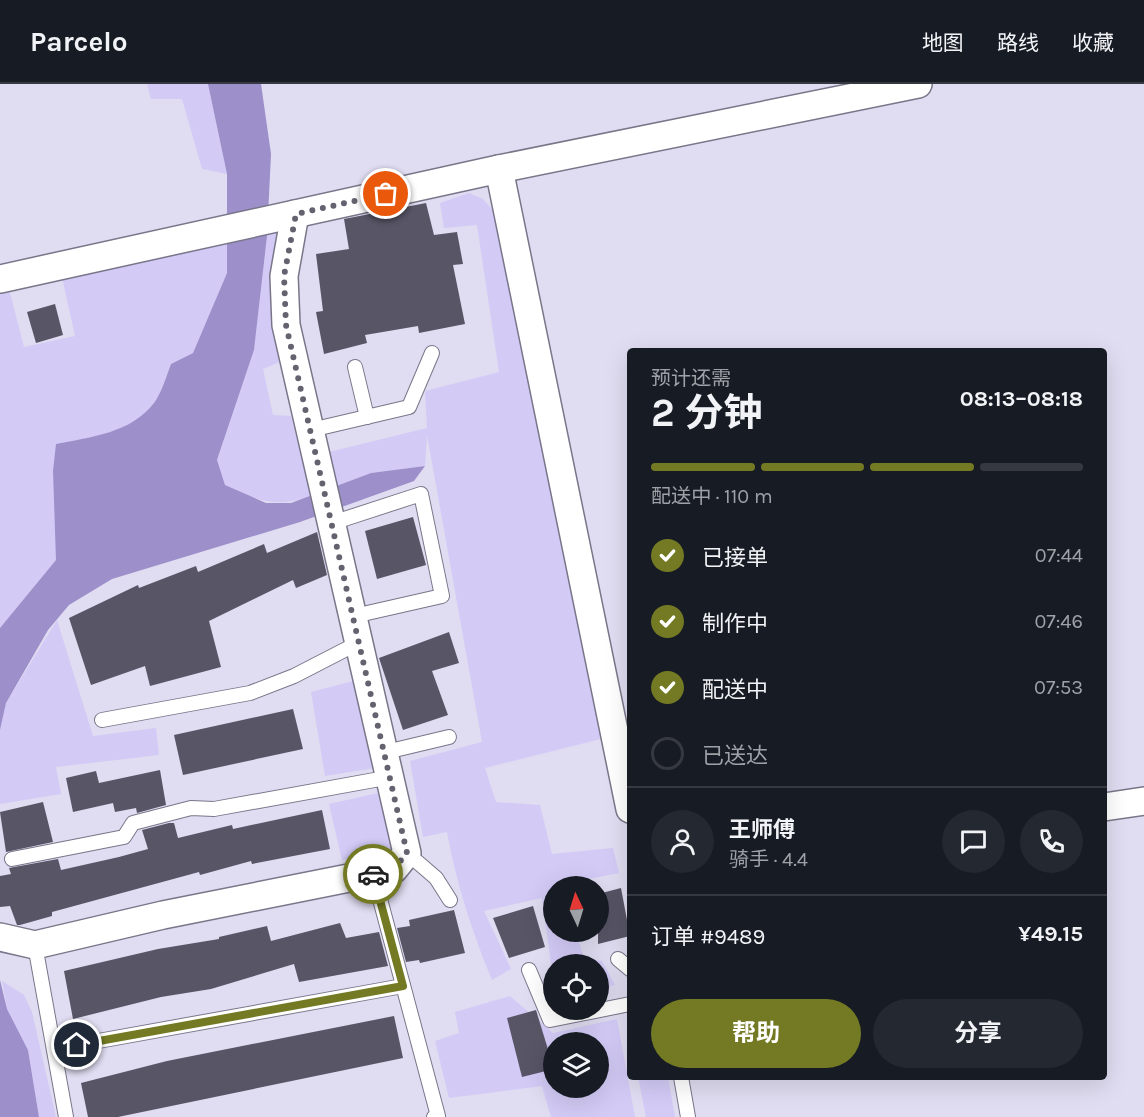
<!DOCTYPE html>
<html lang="zh">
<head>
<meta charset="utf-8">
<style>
  body { margin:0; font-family:Karla,"Noto Sans SC",sans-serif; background:#242831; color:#f1f3f6; height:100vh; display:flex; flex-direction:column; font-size:22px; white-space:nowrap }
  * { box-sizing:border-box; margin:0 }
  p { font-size:20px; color:#9ea1a6 }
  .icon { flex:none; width:33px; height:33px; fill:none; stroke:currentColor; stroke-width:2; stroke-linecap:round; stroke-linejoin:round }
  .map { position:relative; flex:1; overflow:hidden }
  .panel { position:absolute; left:627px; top:264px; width:480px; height:732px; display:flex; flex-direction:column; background:#171b24; border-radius:6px; box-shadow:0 6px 24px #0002 }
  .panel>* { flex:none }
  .needle { width:39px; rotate:356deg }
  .fabs { position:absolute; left:543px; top:792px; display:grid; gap:12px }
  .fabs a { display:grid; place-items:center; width:66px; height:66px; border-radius:50%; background:#171b24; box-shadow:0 6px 24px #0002; font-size:30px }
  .pin { position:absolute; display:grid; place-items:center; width:51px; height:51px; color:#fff; margin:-26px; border:3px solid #fff; border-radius:50%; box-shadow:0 2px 6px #0007 }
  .courier { position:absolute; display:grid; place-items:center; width:60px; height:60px; margin:-30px; border:4px solid #737a23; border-radius:50%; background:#fff; color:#222; box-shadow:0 2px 8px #0007 }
  .summary em { font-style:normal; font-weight:700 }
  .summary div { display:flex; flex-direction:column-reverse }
  .summary { display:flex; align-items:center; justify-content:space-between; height:102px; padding:0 24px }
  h1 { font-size:39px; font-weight:700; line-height:45px }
  .bar { display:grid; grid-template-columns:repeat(4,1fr); gap:9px 6px; align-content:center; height:72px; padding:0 24px }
  .bar i { height:8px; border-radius:4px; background:#363941 }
  .bar .active { background:#737a23 }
  .bar p { grid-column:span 4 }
  .line { display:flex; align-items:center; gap:15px; padding:0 24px; border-top:2px solid #363941 }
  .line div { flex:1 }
  .round { display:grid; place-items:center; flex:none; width:63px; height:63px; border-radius:32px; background:#242831 }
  ol { padding:0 24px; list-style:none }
  li { display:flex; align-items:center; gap:18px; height:66px }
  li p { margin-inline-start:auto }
  li .icon { padding:6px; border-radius:50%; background:#737a23; color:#fff; stroke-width:4 }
  li:last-child { color:#9ea1a6 }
  li i { width:33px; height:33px; border:3px solid #363941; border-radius:50% }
  .action { display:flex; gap:12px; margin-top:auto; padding:12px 24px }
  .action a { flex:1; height:69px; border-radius:36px; background:#737a23; color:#fff; font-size:24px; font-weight:700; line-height:69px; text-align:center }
  .action a+a { background:#242831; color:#f1f3f6 }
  header { display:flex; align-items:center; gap:36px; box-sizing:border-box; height:84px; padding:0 30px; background:#171b24; border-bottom:2px solid #363941 }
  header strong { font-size:28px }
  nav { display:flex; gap:33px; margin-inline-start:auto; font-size:21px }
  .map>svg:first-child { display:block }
  .green { fill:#d3cbf6; fill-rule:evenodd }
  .water { fill:#9c8fca }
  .building { fill:#585566 }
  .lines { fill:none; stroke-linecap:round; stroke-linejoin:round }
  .lane-casing { stroke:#797689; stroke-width:16 }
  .street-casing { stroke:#797689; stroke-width:30 }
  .lane { stroke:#fff; stroke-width:14 }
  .street { stroke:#fff; stroke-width:27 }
  .done { stroke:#64626e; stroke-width:6; stroke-dasharray:0 10.8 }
  .route { stroke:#737a23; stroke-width:8 }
</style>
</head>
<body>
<header>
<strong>Parcelo</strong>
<nav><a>地图</a><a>路线</a><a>收藏</a></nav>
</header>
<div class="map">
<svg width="1144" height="1033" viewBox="0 0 1144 1033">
  <rect width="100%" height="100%" fill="#e0dcf1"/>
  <g class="green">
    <polygon points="147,0 208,0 227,90 202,85 182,15 151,15"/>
    <path d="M469 109 483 115 499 133 601 655 485 684 496 718 540 721 552 770 613 764 619 789 554 802V848H576L584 874 602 877 615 901 599 904 598 880H554L553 894 542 814 484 827 511 885 492 896C472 848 456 798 447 748L423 753 410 677 482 658 427 351 425 382 371 389 336 402 329 368 427 344 425 307 499 288 477 141 444 144 440 119Z"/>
    <path d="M284 147 282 277 263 285 273 331 291 332 311 412C273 425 259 416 225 401L217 377 254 266 267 152Z"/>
    <path d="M227 159V189L193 269 171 280C166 293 162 308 154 319 132 349 91 353 56 360V476L0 544V208L9 205 24 263 75 252 62 193Z"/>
    <polygon points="57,536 93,652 156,644 159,671 56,683 61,710 0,720 0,646 6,619"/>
    <polygon points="357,596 375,684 325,692 311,608"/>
    <polygon points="378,709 392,766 342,776 329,720"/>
    <polygon points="2,897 24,911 32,928 56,1033 39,1033 28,966 7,925"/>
    <path d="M510 912 553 949 617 935 635 1033H551L542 1002 449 1014 435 957 459 949 455 928ZM554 958H598V1004H554Z"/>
    <polygon points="638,993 668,993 675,1033 646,1033"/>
  </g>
  <g class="water">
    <path d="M208 0H261L271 70 267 152 254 266 217 376 225 401 266 419H291L371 389 425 382 414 397 300 438 112 495 69 521 48 546 6 619 0 646V544L56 476 53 387 56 360C91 353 131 349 154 319 162 308 166 293 171 280L193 269 227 189V90Z"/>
    <polygon points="0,896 7,925 28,966 39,1033 0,1033"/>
  </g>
  <g class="building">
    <polygon points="426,119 434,151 457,148 463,180 453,181 465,240 419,249 418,242 365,251 367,259 324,270 316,228 323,227 316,170 349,165 344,135"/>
    <polygon points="55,220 63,251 36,259 27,228"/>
    <polygon points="413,433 426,481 377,495 365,447"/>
    <polygon points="317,448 327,491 296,504 293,496 209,537 221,583 150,602 145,582 91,601 69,534 138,501 139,504 196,482 198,488 264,460 267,469"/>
    <polygon points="449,548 459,579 432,587 448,631 403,646 379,574"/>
    <polygon points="293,625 303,665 183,691 174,651"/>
    <polygon points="160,686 166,721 137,729 136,724 115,728 113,719 73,728 66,694 96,687 99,699"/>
    <polygon points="43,718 53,758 6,768 0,728"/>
    <polygon points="322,726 330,765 252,780 251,777 200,791 199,788 52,828 52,832 20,841 17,841 10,822 0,823 0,792 11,790 9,784 58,775 61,786 119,773 148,765 142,746 169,739 174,739 178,754 232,741 233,745"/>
    <polygon points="621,804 630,852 598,860 598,810"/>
    <polygon points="533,822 545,863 509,874 493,834"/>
    <polygon points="454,826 465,869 420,879 419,876 406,878 397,844 410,842 409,836"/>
    <polygon points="340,839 346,854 379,848 388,882 299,898 294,880 211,905 161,913 73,935 64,887 158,865 219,855 219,853 267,842 271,857"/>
    <polygon points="536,926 554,985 522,993 507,934"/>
    <polygon points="394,932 403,974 118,1033 88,1033 81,999 167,977"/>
  </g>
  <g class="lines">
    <g class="lane-casing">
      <g id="lane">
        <polyline points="355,283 367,333"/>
        <polyline points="311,346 409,323 432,269"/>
        <polyline points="332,439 421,410 442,512 354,532"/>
        <polyline points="102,636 250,609 294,592 360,558"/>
        <polyline points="386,668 449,653"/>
        <polyline points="407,769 436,794 450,816"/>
        <polyline points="12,775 124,753 133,739 191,724 214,725 391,693"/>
        <polyline points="373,789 438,1032 434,1033"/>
        <polyline points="35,861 66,1033"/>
        <polyline points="618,875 630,885"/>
        <polyline points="529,886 550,936 630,920"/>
        <polyline points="54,965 403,902"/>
        <polyline points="681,993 688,1033"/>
      </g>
    </g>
    <g class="street-casing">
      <g id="street">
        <polyline points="499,85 630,725"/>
        <polyline points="0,195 499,85 918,0"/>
        <polyline points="1104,723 1144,717"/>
        <polyline points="0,853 35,861 163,831 394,785 407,769 286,241 284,192 295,130"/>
      </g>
    </g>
    <use href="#lane" class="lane"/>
    <use href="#street" class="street"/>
  </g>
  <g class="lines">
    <polyline class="done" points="373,790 394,785 407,769 286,241 284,192 296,130 386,110"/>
    <polyline class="route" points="77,961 403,902 373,790"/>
  </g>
</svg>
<div class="fabs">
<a><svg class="needle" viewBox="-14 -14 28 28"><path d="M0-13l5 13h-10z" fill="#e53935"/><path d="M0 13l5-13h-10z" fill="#9ea1a6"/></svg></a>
<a><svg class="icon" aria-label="locate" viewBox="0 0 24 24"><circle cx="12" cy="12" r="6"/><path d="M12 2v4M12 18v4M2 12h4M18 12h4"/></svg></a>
<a><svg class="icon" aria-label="layers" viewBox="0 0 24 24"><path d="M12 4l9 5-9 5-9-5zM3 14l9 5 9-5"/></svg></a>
</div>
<div class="pin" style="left:386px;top:110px;background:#ea580c"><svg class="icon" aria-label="bag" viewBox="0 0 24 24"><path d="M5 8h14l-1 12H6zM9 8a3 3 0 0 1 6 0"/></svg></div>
<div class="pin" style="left:77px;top:961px;background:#1f2937"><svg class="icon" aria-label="home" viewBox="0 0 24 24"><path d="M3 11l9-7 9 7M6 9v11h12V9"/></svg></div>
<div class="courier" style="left:373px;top:790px"><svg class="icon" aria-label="car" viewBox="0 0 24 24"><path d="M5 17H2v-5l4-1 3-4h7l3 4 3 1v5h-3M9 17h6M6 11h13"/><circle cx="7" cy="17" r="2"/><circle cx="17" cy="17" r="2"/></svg></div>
<section class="panel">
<div class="summary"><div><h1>2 分钟</h1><p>预计还需</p></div><em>08:13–08:18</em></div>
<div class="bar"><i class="active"></i><i class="active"></i><i class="active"></i><i></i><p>配送中 · 110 m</p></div>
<ol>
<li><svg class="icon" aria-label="check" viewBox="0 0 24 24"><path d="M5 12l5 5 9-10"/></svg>已接单<p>07:44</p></li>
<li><svg class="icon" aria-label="check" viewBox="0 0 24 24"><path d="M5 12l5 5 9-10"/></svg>制作中<p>07:46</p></li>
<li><svg class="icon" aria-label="check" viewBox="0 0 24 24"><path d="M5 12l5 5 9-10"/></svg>配送中<p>07:53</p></li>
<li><i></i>已送达</li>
</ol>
<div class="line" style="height:108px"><a class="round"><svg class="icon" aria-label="person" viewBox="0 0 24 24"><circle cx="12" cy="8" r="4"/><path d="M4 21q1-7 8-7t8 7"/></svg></a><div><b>王师傅</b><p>骑手 · 4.4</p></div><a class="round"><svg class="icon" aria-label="chat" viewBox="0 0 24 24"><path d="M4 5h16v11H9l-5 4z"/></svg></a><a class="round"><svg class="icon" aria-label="phone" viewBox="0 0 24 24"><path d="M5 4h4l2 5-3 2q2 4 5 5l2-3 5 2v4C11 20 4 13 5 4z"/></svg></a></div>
<div class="line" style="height:78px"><div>订单 #9489</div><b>¥49.15</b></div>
<div class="action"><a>帮助</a><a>分享</a></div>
</section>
</div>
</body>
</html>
